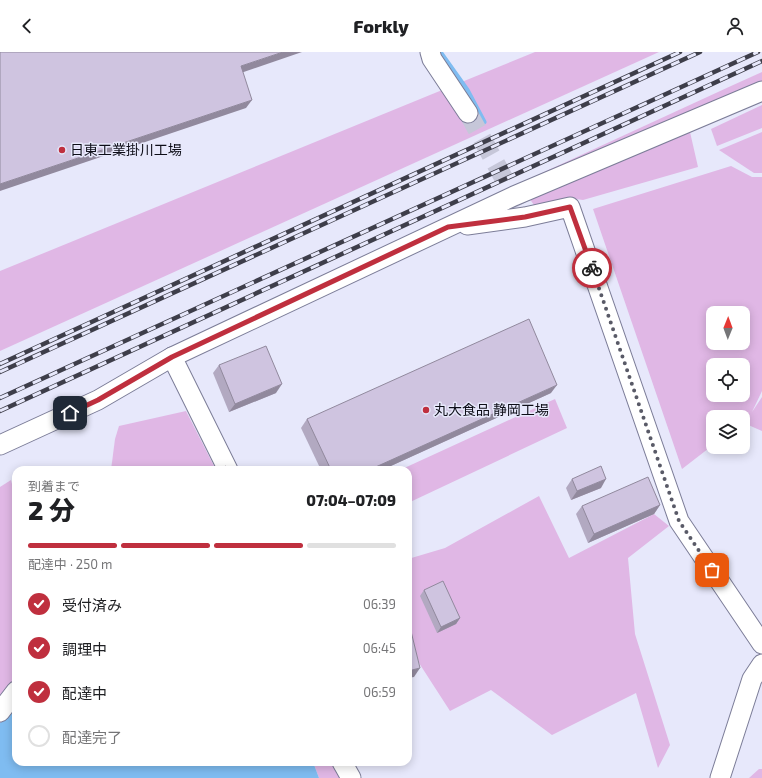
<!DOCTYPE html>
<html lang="ja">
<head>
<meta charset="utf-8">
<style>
  body { margin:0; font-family:"Exo 2","Noto Sans JP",sans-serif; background:#f2f2f2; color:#202124; height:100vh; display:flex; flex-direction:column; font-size:15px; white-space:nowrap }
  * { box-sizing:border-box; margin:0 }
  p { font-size:13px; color:#757577 }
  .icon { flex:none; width:22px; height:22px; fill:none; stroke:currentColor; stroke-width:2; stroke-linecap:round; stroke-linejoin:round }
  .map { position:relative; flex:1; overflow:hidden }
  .side { position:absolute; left:12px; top:414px; width:400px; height:300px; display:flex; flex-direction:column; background:#fff; border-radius:12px; box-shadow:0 2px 10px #0003 }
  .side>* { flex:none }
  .needle { width:26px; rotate:1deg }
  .fabs { position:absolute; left:706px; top:254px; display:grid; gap:8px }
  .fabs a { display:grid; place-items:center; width:44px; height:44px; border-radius:8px; background:#fff; box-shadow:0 2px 10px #0003; font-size:20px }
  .pin { position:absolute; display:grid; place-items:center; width:34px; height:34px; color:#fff; margin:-17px; border-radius:8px; box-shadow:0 2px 6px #0006 }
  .courier { position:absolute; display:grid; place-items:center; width:40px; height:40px; margin:-20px; border:3px solid #bf2f3e; border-radius:50%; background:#fff; color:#222; box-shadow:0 1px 5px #0007 }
  .summary em { font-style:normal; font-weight:800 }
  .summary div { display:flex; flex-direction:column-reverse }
  .summary { display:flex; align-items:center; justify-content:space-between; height:68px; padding:0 16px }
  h1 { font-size:26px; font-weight:800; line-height:30px }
  .bar { display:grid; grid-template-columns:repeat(4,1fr); gap:6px 4px; align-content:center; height:48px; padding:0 16px }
  .bar i { height:5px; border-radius:3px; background:#e0e0e0 }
  .bar .on { background:#bf2f3e }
  .bar p { grid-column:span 4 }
  ol { padding:0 16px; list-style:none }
  li { display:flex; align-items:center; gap:12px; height:44px }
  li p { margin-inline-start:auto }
  li .icon { padding:4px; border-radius:50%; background:#bf2f3e; color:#fff; stroke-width:4 }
  li:last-child { color:#757577 }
  li i { width:22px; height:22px; border:2px solid #e0e0e0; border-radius:50% }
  header { display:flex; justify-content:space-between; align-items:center; height:52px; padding:0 16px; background:#fff; font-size:18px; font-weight:800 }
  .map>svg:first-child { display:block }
  .green { fill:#e0b7e5; fill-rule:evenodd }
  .water { fill:#7fbcf1 }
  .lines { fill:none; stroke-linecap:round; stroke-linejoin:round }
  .stream { stroke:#7fbcf1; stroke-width:5 }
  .minor-tunnel { stroke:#c6c7d9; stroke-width:19; stroke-dasharray:19 10; stroke-linecap:butt }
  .minor-casing { stroke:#7c7d98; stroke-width:21 }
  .minor { stroke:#fff; stroke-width:19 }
  .rail-casing { stroke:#3e3e4a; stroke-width:4.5 }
  .rail { stroke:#e7e8fb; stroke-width:3; stroke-dasharray:9; stroke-linecap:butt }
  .wall { fill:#b2a9c1 }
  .shaded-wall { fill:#91899d }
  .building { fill:#cfc4e0; stroke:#91899d }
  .done { stroke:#595a67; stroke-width:4; stroke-dasharray:0 7.2 }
  .route { stroke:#bf2f3e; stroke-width:5 }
  .poi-dot { fill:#bf2f3e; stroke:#e7e8fb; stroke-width:1.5 }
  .labels { text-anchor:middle; stroke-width:3; stroke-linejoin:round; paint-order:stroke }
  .poi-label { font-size:14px; fill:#0d0d17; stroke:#e7e8fb; text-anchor:start }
</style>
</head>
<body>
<header><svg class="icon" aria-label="back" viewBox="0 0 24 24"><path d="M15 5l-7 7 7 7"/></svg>Forkly<svg class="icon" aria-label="person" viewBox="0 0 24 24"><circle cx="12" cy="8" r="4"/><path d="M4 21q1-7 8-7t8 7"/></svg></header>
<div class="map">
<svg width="762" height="726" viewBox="0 0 762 726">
  <rect width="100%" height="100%" fill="#e7e8fb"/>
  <g class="green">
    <polygon points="535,0 659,0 0,299 0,219"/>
    <polygon points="762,20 762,34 516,133 731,34"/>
    <polygon points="762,53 762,76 717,94 711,77"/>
    <polygon points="690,80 698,115 583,148 569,146 534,153 529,146"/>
    <polygon points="762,80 762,121 754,121 719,98"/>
    <path d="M731 114 752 125H762V339L752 360 762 345V379L746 372 748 367 743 370V365H713V393L682 417 593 157ZM713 261H743V291H713ZM713 313H743V343H713Z"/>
    <polygon points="555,347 567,376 408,451 408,418 400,418"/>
    <polygon points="186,359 214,414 205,418 111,418 115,387 119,374"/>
    <polygon points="11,428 16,448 16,657 0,672 0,435"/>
    <polygon points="539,444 569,506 654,462 669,474 628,506 635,582 670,693 658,716 636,641 552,683 491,638 450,659 419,611 408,571 408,507 445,496"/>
    <polygon points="313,710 340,710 347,726 319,726"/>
    <polygon points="759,717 762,717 762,726 749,726"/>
  </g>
  <polygon class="water" points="16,652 16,710 313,710 319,726 0,726 0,671"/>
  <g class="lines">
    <polyline class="stream" points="440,0 467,38 484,70"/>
    <polyline class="minor-tunnel" points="468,61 525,165"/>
    <g class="minor-casing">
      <g id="minor">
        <polyline points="430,0 432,7 468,61"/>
        <polyline points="467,173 525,165 570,155 679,469 762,592"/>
        <polyline points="172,305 228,418"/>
        <polyline points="0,393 98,348 172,305 514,144 762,39"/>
        <polyline points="0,660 16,639"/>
        <polyline points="342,710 351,726"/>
        <polyline points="720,726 752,627 762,612"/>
      </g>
    </g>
    <use href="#minor" class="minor"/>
    <g class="rail-casing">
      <g id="rail">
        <polyline points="0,312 680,0"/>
        <polyline points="0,320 700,0"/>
        <polyline points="0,346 758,0"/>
        <polyline points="0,359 762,9"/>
      </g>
    </g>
    <use href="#rail" class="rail"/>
  </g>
  <g class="wall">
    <polygon points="219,313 276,341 229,360 213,321"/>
    <polygon points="551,341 382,418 321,418 301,376 307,367"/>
    <polygon points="572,427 601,436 571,448 566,436"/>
    <polygon points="660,453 654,462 588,491 576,462 582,454"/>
    <polygon points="424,538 460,566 456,572 437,581 420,544"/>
  </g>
  <g class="shaded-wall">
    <polygon points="283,0 302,0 235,23 241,14"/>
    <polygon points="252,48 246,56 0,139 0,132"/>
    <polygon points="282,332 276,341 229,360 235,352"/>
    <polygon points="557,333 551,341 382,418 369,418"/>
    <polygon points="606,427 601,436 571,448 577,439"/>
    <polygon points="660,453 654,462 588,491 594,482"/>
    <polygon points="460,566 456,572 437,581 441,575"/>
    <polygon points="420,616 414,625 408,626 408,619"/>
  </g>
  <g class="building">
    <polygon points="0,0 283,0 241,14 252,48 0,132"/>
    <polygon points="529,267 557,333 369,418 331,418 307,367"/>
    <polygon points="266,294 282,332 235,352 219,313"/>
    <polygon points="226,414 228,418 217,418"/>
    <polygon points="601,414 606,427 577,439 572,427"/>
    <polygon points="648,425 660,453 594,482 582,454"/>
    <polygon points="443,529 460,566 441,575 424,538"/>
    <polygon points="408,571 409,571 420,616 408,619"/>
  </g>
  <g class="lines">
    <polyline class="done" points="592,216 679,469 712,518"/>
    <polyline class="route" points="70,361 98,348 172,305 448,175 525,165 570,155 592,216"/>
  </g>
  <g class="poi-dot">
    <circle cx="62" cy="98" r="4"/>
    <circle cx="426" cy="358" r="4"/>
  </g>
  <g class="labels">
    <g class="poi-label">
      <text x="70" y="103">日東工業掛川工場</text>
      <text x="434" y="363">丸大食品 静岡工場</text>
    </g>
  </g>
</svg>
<div class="fabs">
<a><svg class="needle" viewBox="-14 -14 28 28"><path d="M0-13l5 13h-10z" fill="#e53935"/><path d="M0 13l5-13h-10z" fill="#757577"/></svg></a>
<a><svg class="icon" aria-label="locate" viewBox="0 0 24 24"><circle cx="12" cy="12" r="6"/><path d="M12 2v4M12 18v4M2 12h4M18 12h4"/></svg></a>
<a><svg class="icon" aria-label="layers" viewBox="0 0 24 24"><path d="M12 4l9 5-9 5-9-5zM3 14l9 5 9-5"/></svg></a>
</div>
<div class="pin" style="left:712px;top:518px;background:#ea580c"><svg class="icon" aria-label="bag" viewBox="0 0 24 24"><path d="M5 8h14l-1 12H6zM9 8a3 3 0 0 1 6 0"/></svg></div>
<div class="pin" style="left:70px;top:361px;background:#1f2937"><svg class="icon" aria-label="home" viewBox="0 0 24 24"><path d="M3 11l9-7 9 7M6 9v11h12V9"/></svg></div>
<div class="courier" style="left:592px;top:216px"><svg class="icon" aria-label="bike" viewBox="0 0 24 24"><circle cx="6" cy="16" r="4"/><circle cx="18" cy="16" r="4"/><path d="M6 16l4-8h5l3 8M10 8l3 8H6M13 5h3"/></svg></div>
<section class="side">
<div class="summary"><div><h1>2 分</h1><p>到着まで</p></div><em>07:04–07:09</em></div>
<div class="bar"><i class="on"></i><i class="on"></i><i class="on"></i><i></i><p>配達中 · 250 m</p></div>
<ol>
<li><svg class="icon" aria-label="check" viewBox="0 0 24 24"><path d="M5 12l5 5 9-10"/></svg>受付済み<p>06:39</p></li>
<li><svg class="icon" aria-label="check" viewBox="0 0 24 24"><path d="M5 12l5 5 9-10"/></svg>調理中<p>06:45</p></li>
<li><svg class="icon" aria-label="check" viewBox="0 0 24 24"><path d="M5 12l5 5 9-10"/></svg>配達中<p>06:59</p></li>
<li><i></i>配達完了</li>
</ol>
</section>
</div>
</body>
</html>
